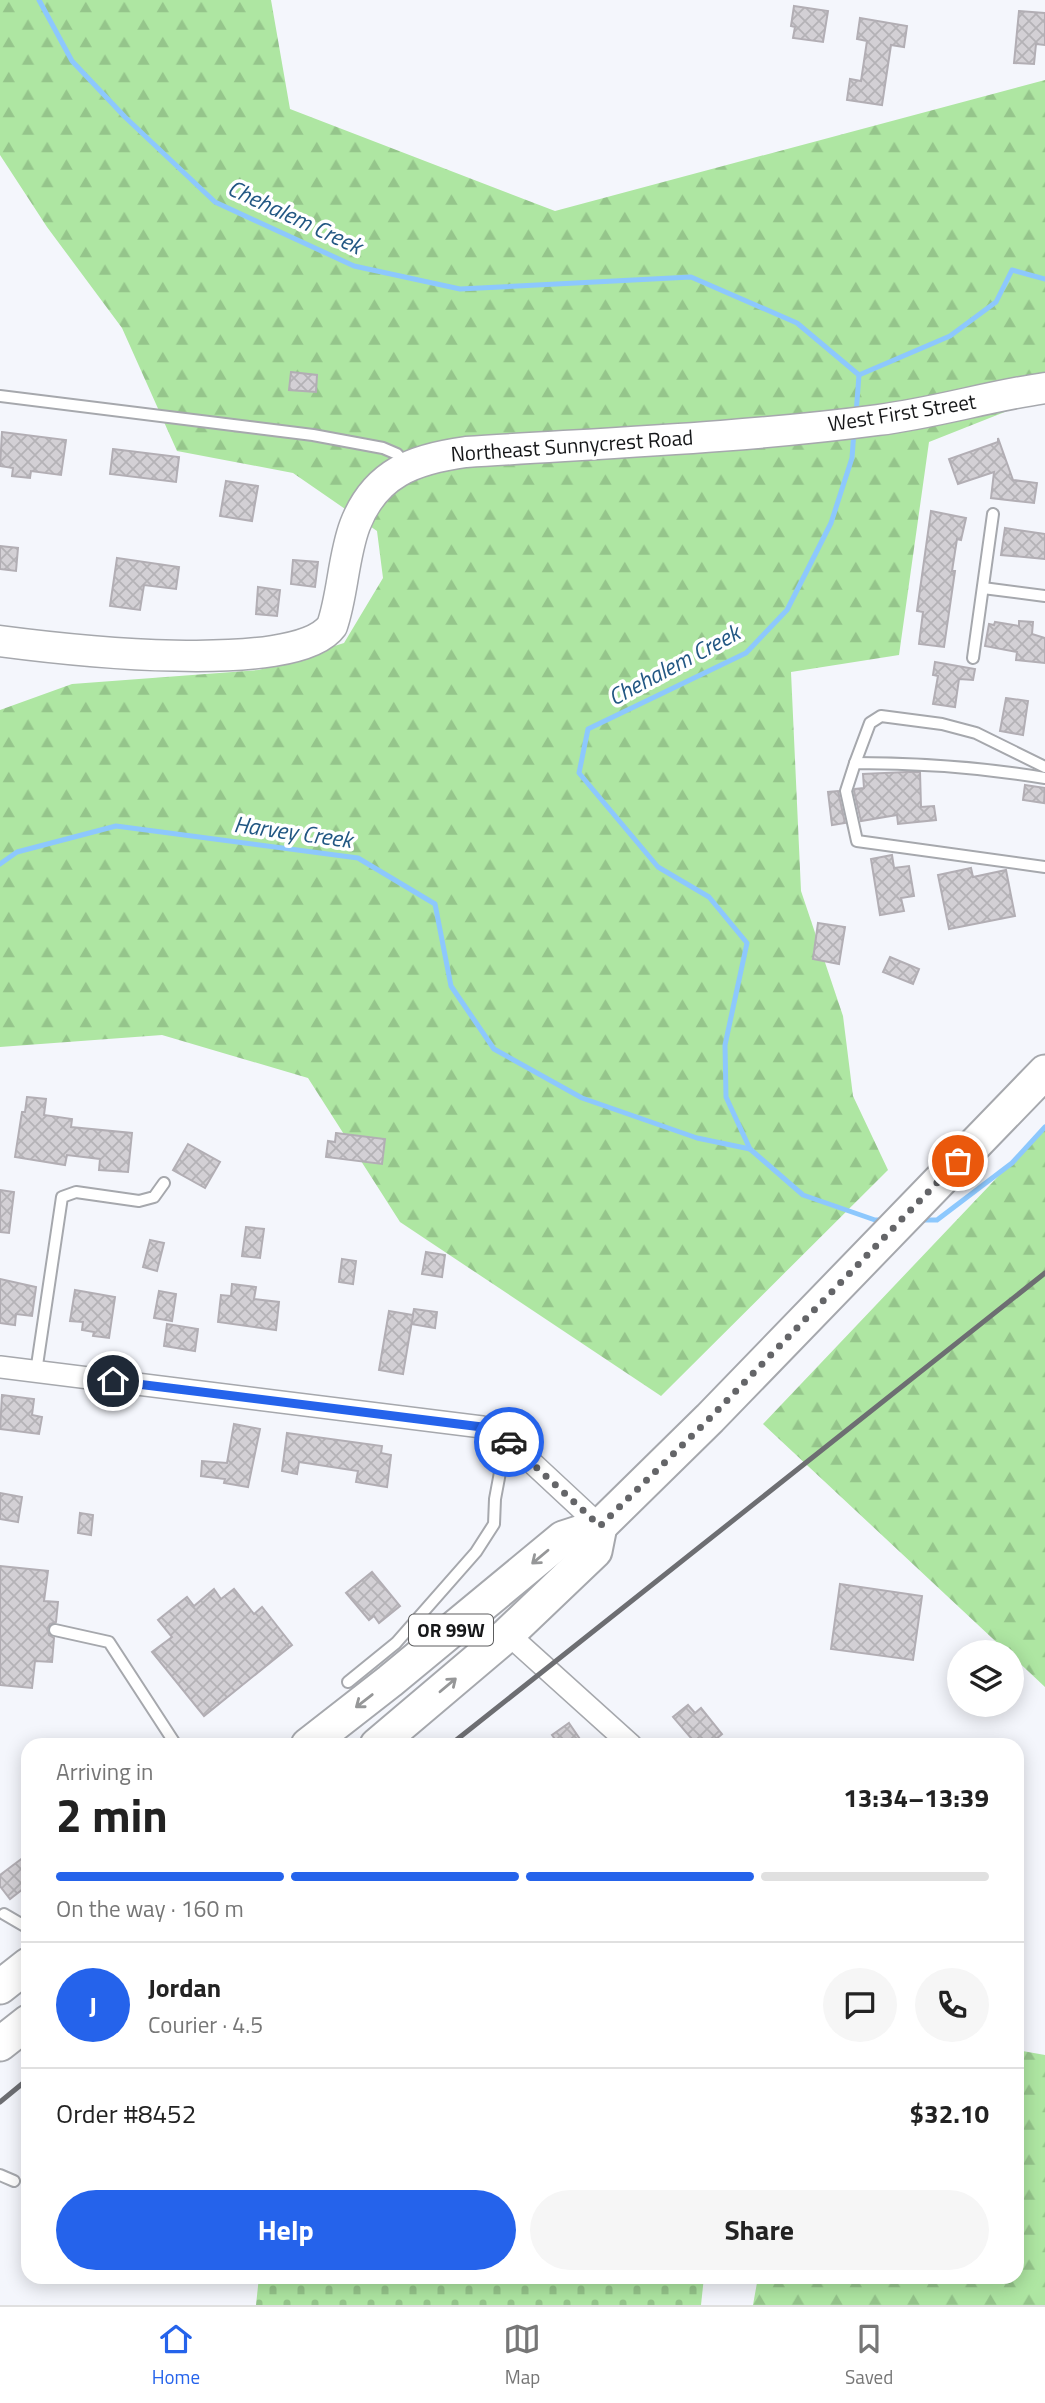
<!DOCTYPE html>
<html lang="en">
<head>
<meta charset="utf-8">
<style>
  body { margin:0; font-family:"Titillium Web",sans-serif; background:#f6f6f6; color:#222; height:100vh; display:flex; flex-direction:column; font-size:26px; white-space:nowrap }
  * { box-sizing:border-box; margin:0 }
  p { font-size:23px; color:#767676 }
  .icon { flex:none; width:38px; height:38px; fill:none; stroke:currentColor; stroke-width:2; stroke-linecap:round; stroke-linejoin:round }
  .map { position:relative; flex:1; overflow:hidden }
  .drawer { position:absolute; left:21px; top:1738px; width:1003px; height:546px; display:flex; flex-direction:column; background:#fff; border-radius:21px; box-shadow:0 4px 18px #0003 }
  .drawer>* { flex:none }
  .fabs { position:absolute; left:947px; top:1640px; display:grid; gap:14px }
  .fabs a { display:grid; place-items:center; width:77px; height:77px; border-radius:50%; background:#fff; box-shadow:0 4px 18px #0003; font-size:35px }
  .pin { position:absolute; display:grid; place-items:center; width:60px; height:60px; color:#fff; margin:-30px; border:4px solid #fff; border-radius:50%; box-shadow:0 2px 7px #0007 }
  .courier { position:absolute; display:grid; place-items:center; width:70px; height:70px; margin:-35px; border:5px solid #2563eb; border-radius:50%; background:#fff; color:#222; box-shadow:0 2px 9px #0007 }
  .overview em { font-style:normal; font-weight:700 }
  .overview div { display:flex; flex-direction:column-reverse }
  .overview { display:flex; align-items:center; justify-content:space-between; height:119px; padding:0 35px }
  h1 { font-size:46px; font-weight:700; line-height:52px }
  .bar { display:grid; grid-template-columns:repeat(4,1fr); gap:10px 7px; align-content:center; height:84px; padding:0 35px }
  .bar i { height:9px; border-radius:5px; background:#e0e0e0 }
  .bar .current { background:#2563eb }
  .bar p { grid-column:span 4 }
  .line { display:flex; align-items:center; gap:18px; padding:0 35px; border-top:2px solid #e0e0e0 }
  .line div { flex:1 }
  .round { display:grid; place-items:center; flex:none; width:74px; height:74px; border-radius:37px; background:#f6f6f6 }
  .action { display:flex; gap:14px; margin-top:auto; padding:14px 35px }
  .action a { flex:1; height:80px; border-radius:42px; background:#2563eb; color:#fff; font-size:28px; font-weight:700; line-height:80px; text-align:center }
  .action a+a { background:#f6f6f6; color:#222 }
  .tabs { display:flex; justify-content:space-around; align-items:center; height:98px; border-top:2px solid #e0e0e0; background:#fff; font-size:19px; color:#767676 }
  .tabs a { display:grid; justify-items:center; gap:4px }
  .tabs .current { color:#2563eb }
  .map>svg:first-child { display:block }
  .forest { fill:url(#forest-firs) }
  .cemetery { fill:url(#cemetery-stones) }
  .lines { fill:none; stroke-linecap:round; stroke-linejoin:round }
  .stream { stroke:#8dc8fd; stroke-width:5 }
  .building { fill:url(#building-cross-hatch); stroke:#b2aeb4; stroke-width:2 }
  .lane-casing { stroke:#a6a8ad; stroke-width:14 }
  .street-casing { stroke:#a6a8ad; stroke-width:24 }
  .secondary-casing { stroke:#a6a8ad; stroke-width:33 }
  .primary-casing { stroke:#a6a8ad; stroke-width:37 }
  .lane { stroke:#fff; stroke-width:10 }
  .street { stroke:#fff; stroke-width:21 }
  .secondary { stroke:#fff; stroke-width:30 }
  .primary { stroke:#fff; stroke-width:33 }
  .rail { stroke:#6d6e72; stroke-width:5 }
  .oneway { stroke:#969798 }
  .done { stroke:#646568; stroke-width:7; stroke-dasharray:0 12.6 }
  .route { stroke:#2563eb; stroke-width:9 }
  .labels { text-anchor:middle; stroke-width:7; stroke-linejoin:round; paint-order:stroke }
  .shield { fill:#fff; stroke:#5c5d5e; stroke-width:2 }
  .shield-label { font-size:19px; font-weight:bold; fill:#161719 }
  .street-label { font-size:21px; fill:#161719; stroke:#fff }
  .water-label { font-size:23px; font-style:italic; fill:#225783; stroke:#fff }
</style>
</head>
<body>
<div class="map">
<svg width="1045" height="2305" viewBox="0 0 1045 2305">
  <defs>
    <pattern id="forest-firs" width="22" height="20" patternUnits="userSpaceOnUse" patternTransform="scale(1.75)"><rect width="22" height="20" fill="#aee6a2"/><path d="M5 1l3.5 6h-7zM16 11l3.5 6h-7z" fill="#95c58b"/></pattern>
    <pattern id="cemetery-stones" width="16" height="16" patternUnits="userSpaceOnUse" patternTransform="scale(1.75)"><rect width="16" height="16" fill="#aee6a2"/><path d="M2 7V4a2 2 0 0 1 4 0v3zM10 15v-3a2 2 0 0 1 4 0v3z" fill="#95c58b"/></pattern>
    <pattern id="building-cross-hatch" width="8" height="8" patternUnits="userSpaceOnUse" patternTransform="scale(1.75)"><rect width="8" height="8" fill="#d3d0d5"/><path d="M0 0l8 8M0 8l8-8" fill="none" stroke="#b4b2b6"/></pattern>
  </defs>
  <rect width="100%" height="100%" fill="#f4f6fc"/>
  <g class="forest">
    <polygon points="0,0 271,0 290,109 555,211 1045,80 1045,396 929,442 899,655 791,672 801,891 843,1016 853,1096 888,1170 661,1396 400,1222 308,1078 162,1035 0,1047 0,710 72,684 259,670 344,643 383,578 377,531 293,473 177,451 122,328 47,227 0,155"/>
    <polygon points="1045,1127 1045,1687 1012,1656 1012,1652 1007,1652 763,1424"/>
    <polygon points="1017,2050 1045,2055 1045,2305 753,2305 758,2277 1017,2277"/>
  </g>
  <polygon class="cemetery" points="259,2277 704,2277 701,2305 256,2305"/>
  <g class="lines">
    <g class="stream">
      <polyline points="39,0 72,61 125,117 215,202 354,266 460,289 691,277 797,323 859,375"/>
      <polyline points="859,375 950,336 996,302 1012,270 1045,279"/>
      <polyline points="856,414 859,375"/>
      <polyline points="854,431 852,458 831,523 787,610 746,653 588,729 579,773 658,867 709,897 747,943 725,1045 726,1097 750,1149 803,1195 875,1220 882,1220"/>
      <polyline points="0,864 17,852 116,826 358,858 435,904 451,986 494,1049 582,1098 697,1138 750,1149"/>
      <polyline points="920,1220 937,1220 1012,1163 1045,1127"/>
    </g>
  </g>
  <g class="building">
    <polygon points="794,6 828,11 823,42 793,38 795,27 791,26"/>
    <polygon points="1019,11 1045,13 1045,45 1036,44 1034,64 1014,63"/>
    <polygon points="860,18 907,26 904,47 891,45 882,105 847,100 850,79 861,81 867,41 857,39"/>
    <polygon points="291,372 317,375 316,392 289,390"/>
    <polygon points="2,432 66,440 61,475 31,471 30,478 12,476 13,468 0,466"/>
    <polygon points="998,438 1013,480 1037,483 1034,503 991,498 994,472 958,484 949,459 998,442"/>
    <polygon points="113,449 179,457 176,482 110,474"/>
    <polygon points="226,481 258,486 252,521 220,516"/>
    <polygon points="931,511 966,518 961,540 957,539 952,571 955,571 944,647 919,644 923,612 917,611"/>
    <polygon points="1005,528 1045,534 1045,559 1001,555"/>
    <polygon points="0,546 18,548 16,571 0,569"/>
    <polygon points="117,558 179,567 176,589 144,585 140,610 110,606"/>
    <polygon points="293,560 318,562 315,587 291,584"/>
    <polygon points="258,587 280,590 277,616 256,614"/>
    <polygon points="1019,621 1033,622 1032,634 1045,638 1045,663 1016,660 1017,652 985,646 989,624 994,625 995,622 1019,626"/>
    <polygon points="935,662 975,669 973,680 959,679 955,707 933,704 938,676 933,675"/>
    <polygon points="1006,698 1028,701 1023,735 1000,731"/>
    <polygon points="907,772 920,772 921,807 934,806 936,820 898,824 897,815 861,821 854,791 855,789 864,788 863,774"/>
    <polygon points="1025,785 1045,788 1044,803 1023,800"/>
    <polygon points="838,791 845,823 832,825 828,792"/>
    <polygon points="892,855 894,868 909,866 914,896 901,898 904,911 880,915 871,859"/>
    <polygon points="971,868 973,877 1006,870 1015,916 949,929 938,875"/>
    <polygon points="818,923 845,927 839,964 813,959"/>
    <polygon points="890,957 919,969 913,984 883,972"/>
    <polygon points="27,1097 46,1099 44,1115 72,1119 71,1127 132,1133 128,1172 99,1170 100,1159 67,1155 65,1165 15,1157 22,1112 25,1112"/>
    <polygon points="336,1133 385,1139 382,1164 326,1157 328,1141 335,1142"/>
    <polygon points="188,1144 220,1162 205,1188 173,1170"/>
    <polygon points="0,1190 14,1192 9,1233 0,1232"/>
    <polygon points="246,1227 264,1229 260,1258 242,1256"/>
    <polygon points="150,1240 164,1243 157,1271 143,1267"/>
    <polygon points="426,1252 445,1255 442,1277 422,1274"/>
    <polygon points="342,1259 356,1261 353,1284 339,1282"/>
    <polygon points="0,1279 36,1287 32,1316 16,1314 15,1325 0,1323"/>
    <polygon points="232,1284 256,1287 254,1299 279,1302 276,1330 218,1322 221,1295 231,1296"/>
    <polygon points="75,1290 115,1297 109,1338 93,1336 94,1332 82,1330 83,1322 70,1321"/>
    <polygon points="159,1291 176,1294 172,1321 154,1318"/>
    <polygon points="414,1309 437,1312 435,1328 411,1324"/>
    <polygon points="389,1311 413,1315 403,1374 379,1370"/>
    <polygon points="167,1324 198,1329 195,1351 164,1346"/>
    <polygon points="2,1395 34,1399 32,1415 42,1417 39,1434 0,1429"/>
    <polygon points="234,1424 260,1429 248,1487 224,1483 225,1479 201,1476 202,1461 227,1463"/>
    <polygon points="287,1433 382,1446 381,1453 391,1455 387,1487 356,1482 358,1471 299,1462 297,1474 282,1471"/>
    <polygon points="0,1493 22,1497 18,1522 0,1519"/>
    <polygon points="80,1513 93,1515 91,1535 78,1533"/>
    <polygon points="0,1566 48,1571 44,1601 58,1602 56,1622 50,1624 47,1629 49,1635 54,1638 52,1662 35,1661 32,1688 0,1685"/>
    <polygon points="372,1572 400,1606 379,1623 374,1616 369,1620 346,1593"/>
    <polygon points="840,1584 922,1596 913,1660 831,1649"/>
    <polygon points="214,1589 221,1599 234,1589 254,1614 262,1607 292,1645 204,1716 152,1652 172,1637 158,1620 187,1597 194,1606"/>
    <polygon points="688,1705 695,1713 701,1708 722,1734 709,1745 697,1745 673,1717"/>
    <polygon points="569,1723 584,1745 559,1745 552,1735"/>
    <polygon points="28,1854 28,1885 10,1899 0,1886 0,1875"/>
  </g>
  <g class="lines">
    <g class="lane-casing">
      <g id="lane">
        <polyline points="0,396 313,435 383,448 397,454 406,464"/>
        <polyline points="983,588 1045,596"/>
        <polyline points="973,658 993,514"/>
        <polyline points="855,763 870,723 881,716 942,724 976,733 1045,767"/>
        <path d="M1045 778C979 767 921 763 855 763L846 791 857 841 1045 867"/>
        <polyline points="36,1372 62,1197 76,1192 139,1201 154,1197 164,1183"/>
        <polyline points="55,1630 109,1642 176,1745"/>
        <polyline points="348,1682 396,1643 476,1552 494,1524 495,1499 501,1467 515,1447"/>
        <polyline points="4,1914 28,1928"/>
        <polyline points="0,2175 14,2181"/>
      </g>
    </g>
    <g class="street-casing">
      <g id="street">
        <polyline points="0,1367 482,1427 500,1433 600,1526"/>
        <polyline points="508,1634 631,1745"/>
      </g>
    </g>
    <g class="secondary-casing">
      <path id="secondary" d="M0 641C61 649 295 677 332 626 343 594 343 557 355 525 375 473 414 459 466 452 603 443 742 438 878 420 935 413 989 396 1045 388"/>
    </g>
    <g class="primary-casing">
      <g id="primary">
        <polyline points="308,1745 390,1681 563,1538 600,1526 710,1418 1045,1072"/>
        <polyline points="377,1745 508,1634 595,1551 600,1526"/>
        <polyline points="0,1987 28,1965"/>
        <polyline points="0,2044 28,2022"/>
      </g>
    </g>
    <use href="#lane" class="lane"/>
    <use href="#street" class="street"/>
    <use href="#secondary" class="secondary"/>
    <use href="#primary" class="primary"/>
    <g class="rail">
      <polyline points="450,1745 1045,1273"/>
      <polyline points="0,2102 28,2079"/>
    </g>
  </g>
  <defs><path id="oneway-shaft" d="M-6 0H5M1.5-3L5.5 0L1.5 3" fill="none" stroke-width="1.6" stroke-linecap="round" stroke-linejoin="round" transform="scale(1.75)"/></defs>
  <g class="oneway">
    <use href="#oneway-shaft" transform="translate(540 1557) rotate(140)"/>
    <use href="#oneway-shaft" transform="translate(448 1685) rotate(-40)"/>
    <use href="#oneway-shaft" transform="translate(364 1701) rotate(142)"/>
  </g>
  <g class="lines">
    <polyline class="done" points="509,1442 600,1526 710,1418 958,1161"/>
    <polyline class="route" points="113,1381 482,1427 500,1433 509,1442"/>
  </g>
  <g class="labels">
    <rect class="shield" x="409" y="1614.5" width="84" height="31" rx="5"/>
    <g class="shield-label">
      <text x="451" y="1637">OR 99W</text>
    </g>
    <g class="street-label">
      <text transform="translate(902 413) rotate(-9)" y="7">West First Street</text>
      <text transform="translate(572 446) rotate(-4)" y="7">Northeast Sunnycrest Road</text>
    </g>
    <g class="water-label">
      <text transform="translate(295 217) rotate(25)" y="8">Chehalem Creek</text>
      <text transform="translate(674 665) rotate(-28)" y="8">Chehalem Creek</text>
      <text transform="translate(293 832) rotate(8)" y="8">Harvey Creek</text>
    </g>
  </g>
</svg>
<div class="fabs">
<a><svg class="icon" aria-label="layers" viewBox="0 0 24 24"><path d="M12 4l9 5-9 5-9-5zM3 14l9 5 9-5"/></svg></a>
</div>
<div class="pin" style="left:958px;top:1161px;background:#ea580c"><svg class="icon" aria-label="bag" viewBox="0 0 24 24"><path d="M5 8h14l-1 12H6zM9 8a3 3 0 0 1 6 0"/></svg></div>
<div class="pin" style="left:113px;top:1381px;background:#1f2937"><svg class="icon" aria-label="home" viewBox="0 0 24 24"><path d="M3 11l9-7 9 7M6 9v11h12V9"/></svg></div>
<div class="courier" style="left:509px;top:1442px"><svg class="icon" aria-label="car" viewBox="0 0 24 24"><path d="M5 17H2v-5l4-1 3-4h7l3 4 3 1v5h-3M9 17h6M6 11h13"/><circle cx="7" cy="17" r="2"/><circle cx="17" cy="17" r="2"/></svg></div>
<section class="drawer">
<div class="overview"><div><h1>2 min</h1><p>Arriving in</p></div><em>13:34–13:39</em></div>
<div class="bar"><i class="current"></i><i class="current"></i><i class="current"></i><i></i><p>On the way · 160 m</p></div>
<div class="line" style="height:126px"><b class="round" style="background:#2563eb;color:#fff">J</b><div><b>Jordan</b><p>Courier · 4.5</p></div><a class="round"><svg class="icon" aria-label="chat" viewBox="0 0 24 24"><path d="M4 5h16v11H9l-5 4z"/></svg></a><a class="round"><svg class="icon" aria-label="phone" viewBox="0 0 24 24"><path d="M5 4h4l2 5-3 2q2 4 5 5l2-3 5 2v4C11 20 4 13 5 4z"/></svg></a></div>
<div class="line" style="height:91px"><div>Order #8452</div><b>$32.10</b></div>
<div class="action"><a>Help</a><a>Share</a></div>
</section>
</div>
<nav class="tabs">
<a class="current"><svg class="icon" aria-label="home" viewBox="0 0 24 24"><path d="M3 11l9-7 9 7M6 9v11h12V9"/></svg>Home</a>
<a><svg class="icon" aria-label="map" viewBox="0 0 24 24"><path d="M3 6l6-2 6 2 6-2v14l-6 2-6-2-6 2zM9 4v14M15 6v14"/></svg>Map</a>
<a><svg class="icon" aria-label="saved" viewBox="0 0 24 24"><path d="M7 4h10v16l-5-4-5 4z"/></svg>Saved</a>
</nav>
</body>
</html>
